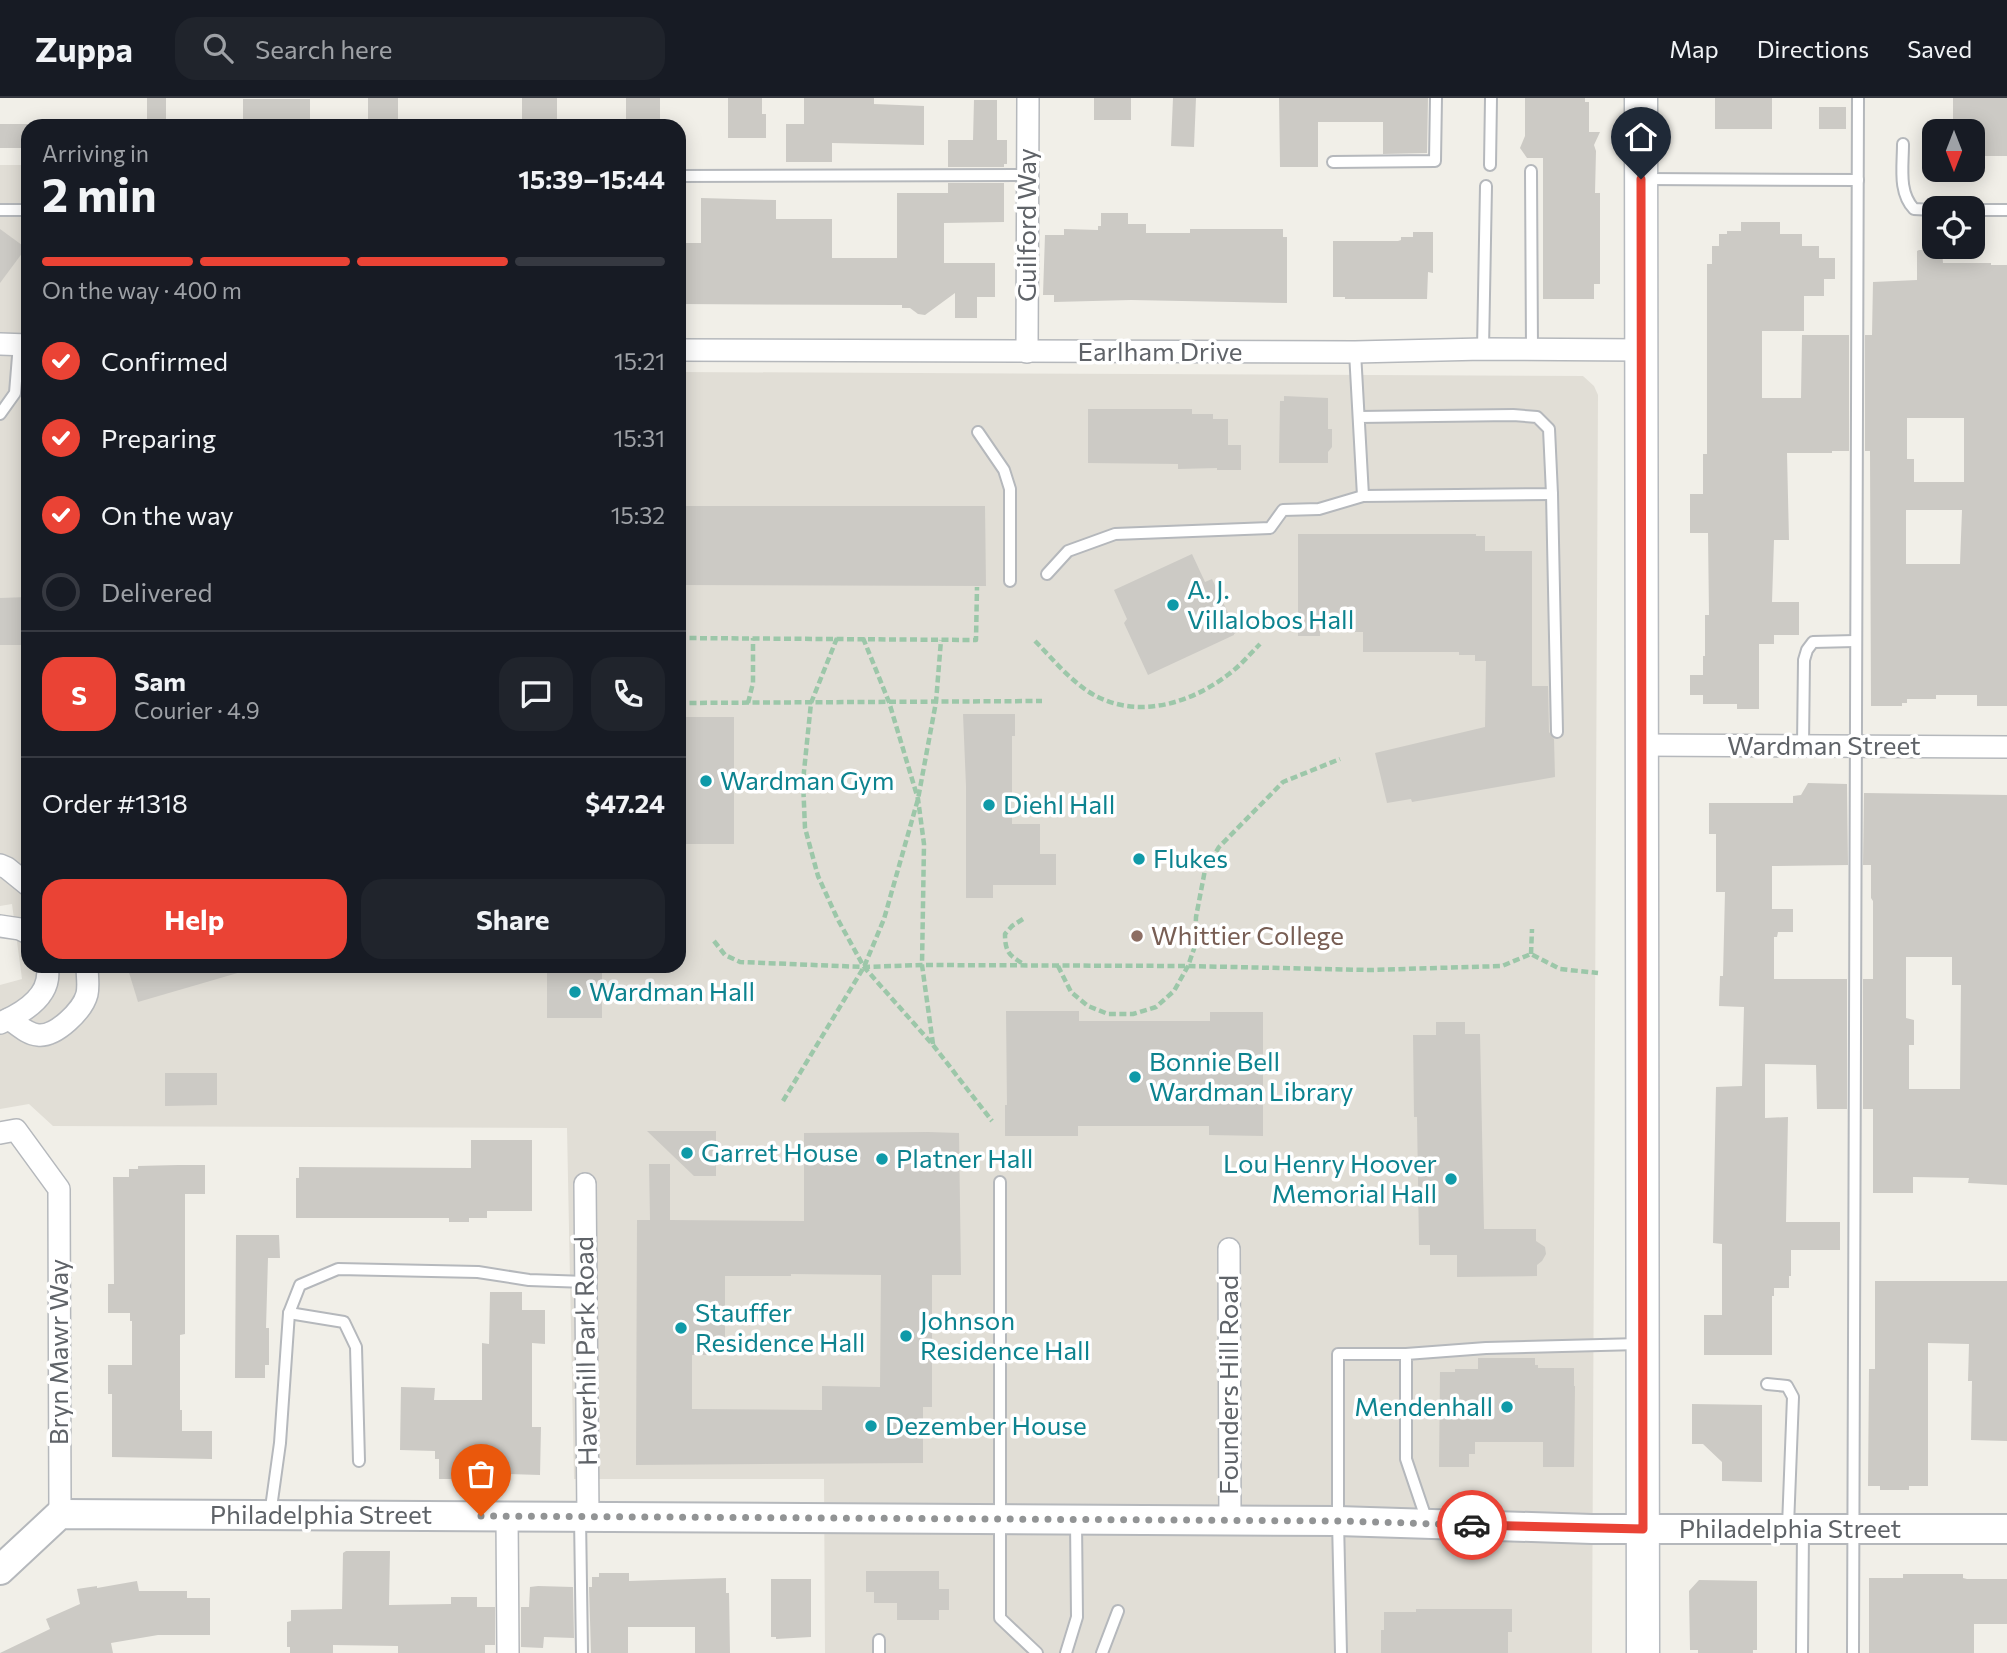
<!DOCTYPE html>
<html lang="en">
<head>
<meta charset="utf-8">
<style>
  body { margin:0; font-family:Commissioner,sans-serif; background:#20242c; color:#f1f3f6; height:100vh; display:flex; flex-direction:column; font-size:26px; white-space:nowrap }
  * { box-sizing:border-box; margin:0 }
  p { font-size:23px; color:#9ea1a6 }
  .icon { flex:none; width:38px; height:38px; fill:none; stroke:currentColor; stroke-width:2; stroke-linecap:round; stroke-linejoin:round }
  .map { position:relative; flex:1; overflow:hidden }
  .panel { position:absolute; left:21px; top:21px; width:665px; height:854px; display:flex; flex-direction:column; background:#171b24; border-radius:21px; box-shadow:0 4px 18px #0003 }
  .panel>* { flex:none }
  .needle { width:46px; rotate:180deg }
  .buttons { position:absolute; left:1922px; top:21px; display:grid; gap:14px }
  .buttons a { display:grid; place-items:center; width:63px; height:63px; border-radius:14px; background:#171b24; box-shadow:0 4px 18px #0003; font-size:35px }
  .pin { position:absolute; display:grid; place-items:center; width:60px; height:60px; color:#fff; margin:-72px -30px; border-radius:50% 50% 50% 0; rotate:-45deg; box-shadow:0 0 7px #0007 }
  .pin .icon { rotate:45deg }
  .courier { position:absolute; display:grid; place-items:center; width:70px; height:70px; margin:-35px; border:5px solid #ea4335; border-radius:50%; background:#fff; color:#222; box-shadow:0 2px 9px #0007 }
  .headline em { font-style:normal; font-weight:700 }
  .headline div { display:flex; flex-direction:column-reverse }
  .headline { display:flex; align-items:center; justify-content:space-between; height:119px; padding:0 21px }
  h1 { font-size:46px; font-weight:700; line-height:52px }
  .bar { display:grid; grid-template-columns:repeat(4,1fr); gap:10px 7px; align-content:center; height:84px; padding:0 21px }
  .bar i { height:9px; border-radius:5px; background:#363941 }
  .bar .current { background:#ea4335 }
  .bar p { grid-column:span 4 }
  .line { display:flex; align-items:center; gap:18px; padding:0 21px; border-top:2px solid #363941 }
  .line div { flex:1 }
  .round { display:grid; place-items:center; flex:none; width:74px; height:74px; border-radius:21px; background:#20242c }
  ol { padding:0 21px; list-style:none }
  li { display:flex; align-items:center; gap:21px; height:77px }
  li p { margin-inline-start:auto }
  li .icon { padding:7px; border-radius:50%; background:#ea4335; color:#fff; stroke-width:4 }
  li:last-child { color:#9ea1a6 }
  li i { width:38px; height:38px; border:4px solid #363941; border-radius:50% }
  .primary-button { display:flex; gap:14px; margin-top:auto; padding:14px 21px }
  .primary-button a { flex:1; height:80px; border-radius:21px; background:#ea4335; color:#fff; font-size:28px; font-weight:700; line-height:80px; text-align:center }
  .primary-button a+a { background:#20242c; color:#f1f3f6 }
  header { display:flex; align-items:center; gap:42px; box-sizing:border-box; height:98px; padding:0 35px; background:#171b24; border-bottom:2px solid #363941 }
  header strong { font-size:33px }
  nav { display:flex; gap:38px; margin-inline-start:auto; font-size:24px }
  .search { width:490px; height:63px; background:#20242c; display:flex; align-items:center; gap:18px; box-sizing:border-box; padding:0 24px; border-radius:21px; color:#9ea1a6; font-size:26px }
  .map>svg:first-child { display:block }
  .education { fill:#e1ded6 }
  .building { fill:#cccac5; fill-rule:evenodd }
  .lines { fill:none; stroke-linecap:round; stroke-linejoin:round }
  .service-casing { stroke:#b5b8bc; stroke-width:14 }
  .minor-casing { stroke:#b5b8bc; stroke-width:24 }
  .tertiary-casing { stroke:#b5b8bc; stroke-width:32 }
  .secondary-casing { stroke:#b6babf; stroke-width:35 }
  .path { stroke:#9cc7a9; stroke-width:4.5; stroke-dasharray:7 3.5; stroke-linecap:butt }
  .service { stroke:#fff; stroke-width:10 }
  .minor { stroke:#fff; stroke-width:21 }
  .tertiary { stroke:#fff; stroke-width:28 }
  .secondary { stroke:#fff; stroke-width:32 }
  .done { stroke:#929495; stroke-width:7; stroke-dasharray:0 12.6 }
  .route { stroke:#ea4335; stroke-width:9 }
  .culture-dot { fill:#0f9aa8; stroke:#fff; stroke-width:2.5 }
  .education-dot { fill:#8d6e63; stroke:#fff; stroke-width:2.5 }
  .labels { text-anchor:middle; stroke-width:7; stroke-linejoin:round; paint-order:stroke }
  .street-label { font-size:26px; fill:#5f6368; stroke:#fff }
  .culture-label { font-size:26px; fill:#0d838f; stroke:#fff; text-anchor:start }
  .education-label { font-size:26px; fill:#785e54; stroke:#fff; text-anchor:start }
</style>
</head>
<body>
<header>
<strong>Zuppa</strong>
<div class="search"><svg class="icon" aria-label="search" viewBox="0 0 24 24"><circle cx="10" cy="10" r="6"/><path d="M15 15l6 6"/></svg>Search here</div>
<nav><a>Map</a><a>Directions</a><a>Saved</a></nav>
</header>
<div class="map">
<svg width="2007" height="1555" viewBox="0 0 2007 1555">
  <rect width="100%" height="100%" fill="#f1efe8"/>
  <polygon class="education" points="0,67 28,67 28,868 679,868 679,274 1583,278 1594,288 1598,297 1592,1555 825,1555 824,1381 574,1381 567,1030 53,1028 29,1006 0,1011 0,887 22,881 12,806 0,808"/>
  <g class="building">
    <rect x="147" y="0" width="19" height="28"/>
    <rect x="368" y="0" width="30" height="28"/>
    <rect x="522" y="0" width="35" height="28"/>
    <polygon points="626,0 660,0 660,23 657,23 657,28 626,28"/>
    <polygon points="728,0 762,0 762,16 766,16 766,40 728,40"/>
    <polygon points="804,0 874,0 874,6 924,8 924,47 832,45 832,64 786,64 786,26 804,26"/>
    <rect x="1094" y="0" width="37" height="22"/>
    <polygon points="1173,0 1196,0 1194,49 1171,48"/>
    <polygon points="1279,0 1428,0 1427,55 1383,56 1383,24 1318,24 1318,69 1280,69"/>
    <polygon points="1525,0 1585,0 1585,4 1589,4 1589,34 1600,34 1594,47 1596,53 1595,95 1600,95 1600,186 1594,186 1594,201 1543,201 1543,60 1527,60 1520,50 1525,38"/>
    <rect x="1715" y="0" width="57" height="31"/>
    <polygon points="1953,0 2007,0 2007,58 1972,58 1972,33 1953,33"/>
    <polygon points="243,1 310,1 310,22 299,22 299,28 243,28"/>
    <polygon points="974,2 997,2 997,42 1007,42 1007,66 1004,66 1004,69 948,69 948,42 973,42"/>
    <rect x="1819" y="9" width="27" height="22"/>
    <rect x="0" y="26" width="28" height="24"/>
    <polygon points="948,85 1004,85 1004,124 944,125 944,165 995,165 995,199 977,199 977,220 955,220 955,195 925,217 918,216 910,210 902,210 902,207 897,207 679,206 679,145 701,145 701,100 776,102 776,121 832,121 832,160 897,160 897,95 948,95"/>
    <polygon points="1101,115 1128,115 1128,126 1146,126 1146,135 1190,135 1190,131 1283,131 1283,139 1287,139 1287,205 1131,202 1054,204 1054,197 1043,197 1045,137 1064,137 1064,131 1098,132 1098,128 1101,128"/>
    <polygon points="1741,124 1780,124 1780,136 1802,136 1802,148 1819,148 1819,160 1835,160 1835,181 1824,181 1824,198 1804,198 1804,233 1762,233 1762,300 1801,300 1802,237 1849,237 1849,353 1832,353 1832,355 1787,355 1789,442 1774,442 1772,504 1799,504 1799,537 1774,537 1774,546 1759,546 1759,611 1737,611 1737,606 1703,606 1703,597 1690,597 1690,577 1703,577 1703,558 1705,558 1705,517 1709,517 1708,435 1690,435 1690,396 1703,396 1703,356 1707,356 1707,166 1712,166 1712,148 1719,148 1719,136 1727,136 1727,133 1741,133"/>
    <polygon points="0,131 26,150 0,185"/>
    <polygon points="1413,134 1433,134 1433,175 1428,174 1427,201 1345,201 1345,199 1333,199 1333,143 1398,143 1401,142 1401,139 1413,139"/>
    <path d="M1919 152H1942L1943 165H1991V167H2007V608H1977V597H1936V601H1907V605H1902V608H1871L1870 353H1865V237H1872L1873 184 1917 182V153ZM1907 320H1964V384H1914V361H1907ZM1906 412H1962L1960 466H1906Z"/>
    <polygon points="1284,298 1328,300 1328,331 1332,331 1332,349 1328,354 1328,365 1279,365 1280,303 1284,303"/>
    <polygon points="1088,311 1192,311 1192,316 1213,316 1213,321 1228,321 1228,347 1241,347 1241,372 1217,372 1217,370 1178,371 1178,366 1088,365"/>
    <polygon points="679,408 985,408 986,488 679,487"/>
    <polygon points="1298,436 1476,436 1476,438 1485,438 1485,453 1532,453 1532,588 1548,588 1549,634 1554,641 1555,679 1412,704 1411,701 1387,705 1375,655 1485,629 1486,563 1475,563 1475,557 1459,557 1459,554 1363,554 1363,534 1320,534 1320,538 1298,538"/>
    <polygon points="1192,456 1205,484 1212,481 1237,534 1234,536 1234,537 1148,577 1124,525 1127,521 1114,492"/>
    <polygon points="28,499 28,547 0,547 0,500"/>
    <polygon points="963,616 1015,616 1015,638 1012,638 1012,726 1040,726 1040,756 1056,756 1056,787 993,787 993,800 966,800 966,688"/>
    <rect x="679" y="619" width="55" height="127"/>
    <polygon points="1808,685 1847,686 1848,767 1772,768 1772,811 1793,811 1793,834 1778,834 1777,839 1774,839 1774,881 1847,881 1847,1011 1817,1011 1816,967 1765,966 1765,1020 1788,1019 1786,1124 1840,1124 1840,1152 1791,1152 1791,1178 1789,1178 1789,1190 1774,1190 1774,1198 1772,1198 1772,1257 1704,1257 1704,1217 1722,1217 1722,1146 1713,1145 1716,989 1742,988 1744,909 1719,908 1720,878 1723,878 1725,794 1716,794 1716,736 1709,736 1709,705 1793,705 1793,698 1801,697"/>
    <path d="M1864 695 2007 697V1087L1968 1085 1969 1080 1913 1079V1095H1873V1011H1863V881H1873V803L1871 800V767H1863ZM1906 859H1952V887H1961L1960 991H1909V947H1914V922L1906 920Z"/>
    <polygon points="127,868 240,868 241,874 138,904"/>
    <rect x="547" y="868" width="55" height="52"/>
    <polygon points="1006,913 1079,913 1079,923 1210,923 1210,914 1263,914 1263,1038 1209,1037 1209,1028 1078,1028 1078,1038 1005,1038 1005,1007 1007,1007"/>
    <polygon points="1436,924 1465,924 1465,936 1480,936 1484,1131 1536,1131 1536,1143 1545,1149 1546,1156 1542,1163 1537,1167 1537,1178 1457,1179 1457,1157 1430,1157 1430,1147 1419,1147 1417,1019 1414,1019 1413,937 1436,937"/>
    <polygon points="165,975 217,975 217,1007 165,1008"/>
    <polygon points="647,1033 716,1033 716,1078 694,1078"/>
    <path d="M928 1034 959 1035 961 1177H932V1309H923V1365L636 1367 637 1122H650L649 1066H670V1122L804 1123V1035ZM791 1176 881 1177 880 1289 822 1288V1312L692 1311V1257H725V1178H791Z"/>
    <polygon points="471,1042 532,1042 532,1113 487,1113 487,1120 469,1120 469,1124 449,1124 449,1120 296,1120 296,1080 299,1080 299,1069 471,1070"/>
    <polygon points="178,1067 205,1067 205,1096 185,1096 185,1236 180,1237 180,1312 182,1312 182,1333 212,1333 212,1361 112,1359 112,1296 108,1296 108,1267 132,1267 132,1223 130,1223 130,1215 108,1215 108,1186 114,1186 113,1079 129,1079 129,1071 138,1071 138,1068"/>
    <polygon points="236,1137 279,1137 280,1160 268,1160 266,1230 269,1230 269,1267 265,1267 265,1280 235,1280"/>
    <polygon points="1875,1183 2007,1183 2007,1343 1971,1342 1972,1283 1968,1283 1969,1246 1928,1245 1928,1388 1909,1388 1909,1392 1880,1392 1880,1388 1868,1388 1869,1271 1875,1271"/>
    <polygon points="490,1194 522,1194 522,1212 545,1212 545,1246 532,1245 532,1329 541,1329 540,1377 504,1376 503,1384 478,1384 479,1381 439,1381 439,1361 435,1361 435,1353 400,1352 401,1289 435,1290 434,1302 482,1302 482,1245 489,1246"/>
    <polygon points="1478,1260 1535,1260 1535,1267 1538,1267 1538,1270 1574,1270 1574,1288 1575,1288 1574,1369 1543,1369 1543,1344 1475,1344 1475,1356 1469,1356 1469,1369 1439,1369 1440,1274 1455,1274 1455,1271 1478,1271"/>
    <polygon points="1692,1306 1762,1307 1762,1384 1722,1383 1722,1364 1703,1346 1692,1346"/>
    <polygon points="346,1453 390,1453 389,1507 451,1506 451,1499 477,1499 477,1509 495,1509 495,1547 485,1547 485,1555 398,1555 398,1548 333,1547 333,1555 290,1555 290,1549 287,1549 287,1524 291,1523 291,1512 342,1511 343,1455"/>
    <polygon points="866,1473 939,1473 939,1491 949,1491 949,1512 939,1512 939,1522 897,1522 897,1505 874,1505 874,1494 866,1494"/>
    <polygon points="599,1475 629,1475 629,1483 726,1480 726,1495 729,1495 730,1555 695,1555 695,1529 628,1529 628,1555 591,1555 589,1489 592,1489 592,1479 599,1479"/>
    <polygon points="1903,1476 1963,1476 1963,1480 1967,1481 2007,1481 2007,1526 1974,1526 1974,1555 1869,1555 1869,1480 1903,1480"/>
    <polygon points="771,1481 811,1481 811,1539 776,1541 776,1539 771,1539"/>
    <polygon points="1699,1482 1757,1483 1757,1552 1753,1552 1753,1555 1698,1555 1698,1552 1690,1552 1689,1493"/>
    <polygon points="137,1483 139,1493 187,1493 187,1500 210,1500 210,1537 158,1537 111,1545 113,1555 0,1555 50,1531 46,1521 80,1506 77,1491 97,1488 97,1490"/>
    <polygon points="538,1488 573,1489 574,1540 544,1539 543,1550 521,1549 521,1509 529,1509 530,1489"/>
    <polygon points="1416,1511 1512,1511 1512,1534 1508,1534 1508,1555 1381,1555 1381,1532 1384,1532 1384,1514 1416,1514"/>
  </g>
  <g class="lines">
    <g class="service-casing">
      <g id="service">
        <path d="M1903 46C1903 69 1898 94 1914 111L1934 112"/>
        <polyline points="1333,64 1435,63 1436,0"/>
        <polyline points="1490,67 1491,0"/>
        <polyline points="1531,73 1532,252"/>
        <polyline points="679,78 1027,77"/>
        <polyline points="1644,81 1858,82"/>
        <polyline points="0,112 28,112"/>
        <polyline points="1972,112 2007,112"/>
        <polyline points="1483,251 1486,88"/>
        <polyline points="1355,254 1363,398 1552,396 1549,331 1537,319 1513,317 1359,319"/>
        <polyline points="0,316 15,295 19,246"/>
        <polyline points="978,334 1004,372 1010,391 1010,483"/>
        <polyline points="1552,396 1557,634"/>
        <polyline points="1047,476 1068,453 1115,436 1270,430 1283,412 1319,411 1363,398"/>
        <polyline points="1803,647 1804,562 1807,552 1813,544 1855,543"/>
        <polyline points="1000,1084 1000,1520 1037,1555"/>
        <polyline points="289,1215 344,1224 356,1249 359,1363"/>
        <polyline points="1767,1286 1787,1288 1793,1299 1788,1428"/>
        <polyline points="270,1417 280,1345 289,1215 300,1187 338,1171 478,1174 529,1182 586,1184"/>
        <polyline points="580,1419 582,1555"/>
        <polyline points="1427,1423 1406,1361 1406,1256 1486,1250 1639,1246"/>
        <polyline points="879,1555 879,1542"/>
        <polyline points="1066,1555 1077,1519 1076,1423"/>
        <polyline points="1102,1555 1118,1513"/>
        <polyline points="1341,1555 1338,1423 1338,1256 1406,1256"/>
        <polyline points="1802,1555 1803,1431"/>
        <polyline points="1853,1555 1858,0"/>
      </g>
    </g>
    <g class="minor-casing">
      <g id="minor">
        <polyline points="0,246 28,247"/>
        <polyline points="679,252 1355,254 1483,251 1641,252"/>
        <polyline points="1027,254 1028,0"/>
        <polyline points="1642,647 2007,649"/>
        <polyline points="0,767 7,770 28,787"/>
        <polyline points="0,828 20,831 28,835"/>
        <path d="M9 921C18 927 27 936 38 937 56 939 83 912 87 896 89 887 87 877 87 868"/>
        <path d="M0 925C23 915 53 897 47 868"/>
        <polyline points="0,1035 16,1032 59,1091 60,1416"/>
        <polyline points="585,1086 588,1419"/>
        <polyline points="1229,1151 1230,1423"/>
        <polyline points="507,1418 508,1555"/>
      </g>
    </g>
    <g class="tertiary-casing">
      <polyline id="tertiary" points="0,1472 60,1416 1338,1423 1592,1431 2007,1431"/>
    </g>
    <g class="secondary-casing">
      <polyline id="secondary" points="1641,0 1643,1555"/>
    </g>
    <g class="path">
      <polyline points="679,540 976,542 977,489"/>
      <polyline points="837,540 811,605 803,683 805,730 818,778 837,820 864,869 933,947 992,1023"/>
      <polyline points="863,540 889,604 918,701 924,746 922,867 933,946"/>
      <path d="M1035 543C1049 557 1062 573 1077 585 1123 625 1185 610 1229 576 1241 567 1250 556 1260 546"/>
      <polyline points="679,605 1042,603"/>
      <polyline points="748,605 753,585 753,540"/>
      <path d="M1023 821 1012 828 1005 836C1005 855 1010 858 1025 867"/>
      <polyline points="714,843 725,857 740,864 864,869 922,867 1188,868 1370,872 1502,868 1531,856 1560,871 1598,875"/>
      <polyline points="1531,856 1532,831"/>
      <polyline points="1058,868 1071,894 1088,908 1108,916 1133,916 1156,909 1174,893 1188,868 1195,848 1196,819 1205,772 1219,749 1283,684 1340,661"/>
      <polyline points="783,1003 864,869 884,821 918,701 936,604 941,542"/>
    </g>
    <use href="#service" class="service"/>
    <use href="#minor" class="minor"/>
    <use href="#tertiary" class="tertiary"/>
    <use href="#secondary" class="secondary"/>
  </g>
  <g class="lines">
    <polyline class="done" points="481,1418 1338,1423 1472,1427"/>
    <polyline class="route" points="1472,1427 1643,1431 1641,81"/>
  </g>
  <g class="culture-dot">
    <circle cx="1173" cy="507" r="7"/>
    <circle cx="706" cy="683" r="7"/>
    <circle cx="989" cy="707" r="7"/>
    <circle cx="1139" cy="761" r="7"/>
    <circle cx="575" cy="894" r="7"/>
    <circle cx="1135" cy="979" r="7"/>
    <circle cx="687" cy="1055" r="7"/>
    <circle cx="882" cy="1061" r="7"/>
    <circle cx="1451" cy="1081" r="7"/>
    <circle cx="681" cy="1230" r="7"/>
    <circle cx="906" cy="1238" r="7"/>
    <circle cx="1507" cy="1309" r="7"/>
    <circle cx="871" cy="1328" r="7"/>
  </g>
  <circle class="education-dot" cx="1137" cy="838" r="7"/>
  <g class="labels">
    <g class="street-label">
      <text transform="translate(1027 127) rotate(-90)" y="9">Guilford Way</text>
      <text x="1160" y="263">Earlham Drive</text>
      <text x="1824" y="657">Wardman Street</text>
      <text transform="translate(586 1253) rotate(-91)" y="9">Haverhill Park Road</text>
      <text transform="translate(59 1254) rotate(-90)" y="9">Bryn Mawr Way</text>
      <text transform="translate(1229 1287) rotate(-90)" y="9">Founders Hill Road</text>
      <text x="321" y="1426">Philadelphia Street</text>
      <text x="1790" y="1440">Philadelphia Street</text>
    </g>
    <g class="culture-label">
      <text x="1187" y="501">A. J.<tspan x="1187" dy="30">Villalobos Hall</tspan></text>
      <text x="720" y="692">Wardman Gym</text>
      <text x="1003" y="716">Diehl Hall</text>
      <text x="1153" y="770">Flukes</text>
      <text x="589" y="903">Wardman Hall</text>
      <text x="1149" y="973">Bonnie Bell<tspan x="1149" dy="30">Wardman Library</tspan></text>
      <text x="701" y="1064">Garret House</text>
      <text x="896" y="1070">Platner Hall</text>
      <text x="1437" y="1075" text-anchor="end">Lou Henry Hoover<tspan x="1437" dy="30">Memorial Hall</tspan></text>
      <text x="695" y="1224">Stauffer<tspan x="695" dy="30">Residence Hall</tspan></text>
      <text x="920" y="1232">Johnson<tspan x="920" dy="30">Residence Hall</tspan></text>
      <text x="1493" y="1318" text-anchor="end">Mendenhall</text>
      <text x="885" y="1337">Dezember House</text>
    </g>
    <g class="education-label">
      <text x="1151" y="847">Whittier College</text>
    </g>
  </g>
</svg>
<div class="buttons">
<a><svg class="needle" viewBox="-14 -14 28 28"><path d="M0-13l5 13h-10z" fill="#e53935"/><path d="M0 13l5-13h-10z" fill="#9ea1a6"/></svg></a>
<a><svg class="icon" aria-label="locate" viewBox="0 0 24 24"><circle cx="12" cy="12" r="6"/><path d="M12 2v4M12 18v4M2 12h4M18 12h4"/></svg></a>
</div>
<div class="pin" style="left:481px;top:1418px;background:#ea580c"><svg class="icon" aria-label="bag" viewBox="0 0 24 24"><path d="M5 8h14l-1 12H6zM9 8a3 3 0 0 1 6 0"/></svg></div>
<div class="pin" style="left:1641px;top:81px;background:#1f2937"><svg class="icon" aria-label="home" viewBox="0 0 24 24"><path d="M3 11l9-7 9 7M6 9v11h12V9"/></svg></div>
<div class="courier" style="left:1472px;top:1427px"><svg class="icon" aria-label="car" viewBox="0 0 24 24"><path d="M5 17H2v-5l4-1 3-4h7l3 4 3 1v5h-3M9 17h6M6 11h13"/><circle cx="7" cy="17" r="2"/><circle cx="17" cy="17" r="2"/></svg></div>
<section class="panel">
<div class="headline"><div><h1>2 min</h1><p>Arriving in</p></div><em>15:39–15:44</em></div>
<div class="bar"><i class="current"></i><i class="current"></i><i class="current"></i><i></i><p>On the way · 400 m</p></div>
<ol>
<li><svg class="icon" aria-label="check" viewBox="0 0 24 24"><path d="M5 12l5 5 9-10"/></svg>Confirmed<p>15:21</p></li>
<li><svg class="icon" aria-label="check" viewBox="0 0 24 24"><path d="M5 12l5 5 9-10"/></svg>Preparing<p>15:31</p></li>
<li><svg class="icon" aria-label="check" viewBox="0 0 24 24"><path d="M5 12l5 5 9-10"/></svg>On the way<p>15:32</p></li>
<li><i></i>Delivered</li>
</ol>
<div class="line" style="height:126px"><b class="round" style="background:#ea4335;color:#fff">S</b><div><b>Sam</b><p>Courier · 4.9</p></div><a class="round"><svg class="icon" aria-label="chat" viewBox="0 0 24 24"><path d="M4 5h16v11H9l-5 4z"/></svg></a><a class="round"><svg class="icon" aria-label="phone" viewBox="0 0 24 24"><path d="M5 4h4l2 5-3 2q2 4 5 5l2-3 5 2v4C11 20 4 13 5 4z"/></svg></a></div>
<div class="line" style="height:91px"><div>Order #1318</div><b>$47.24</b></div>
<div class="primary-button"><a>Help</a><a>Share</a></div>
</section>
</div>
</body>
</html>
